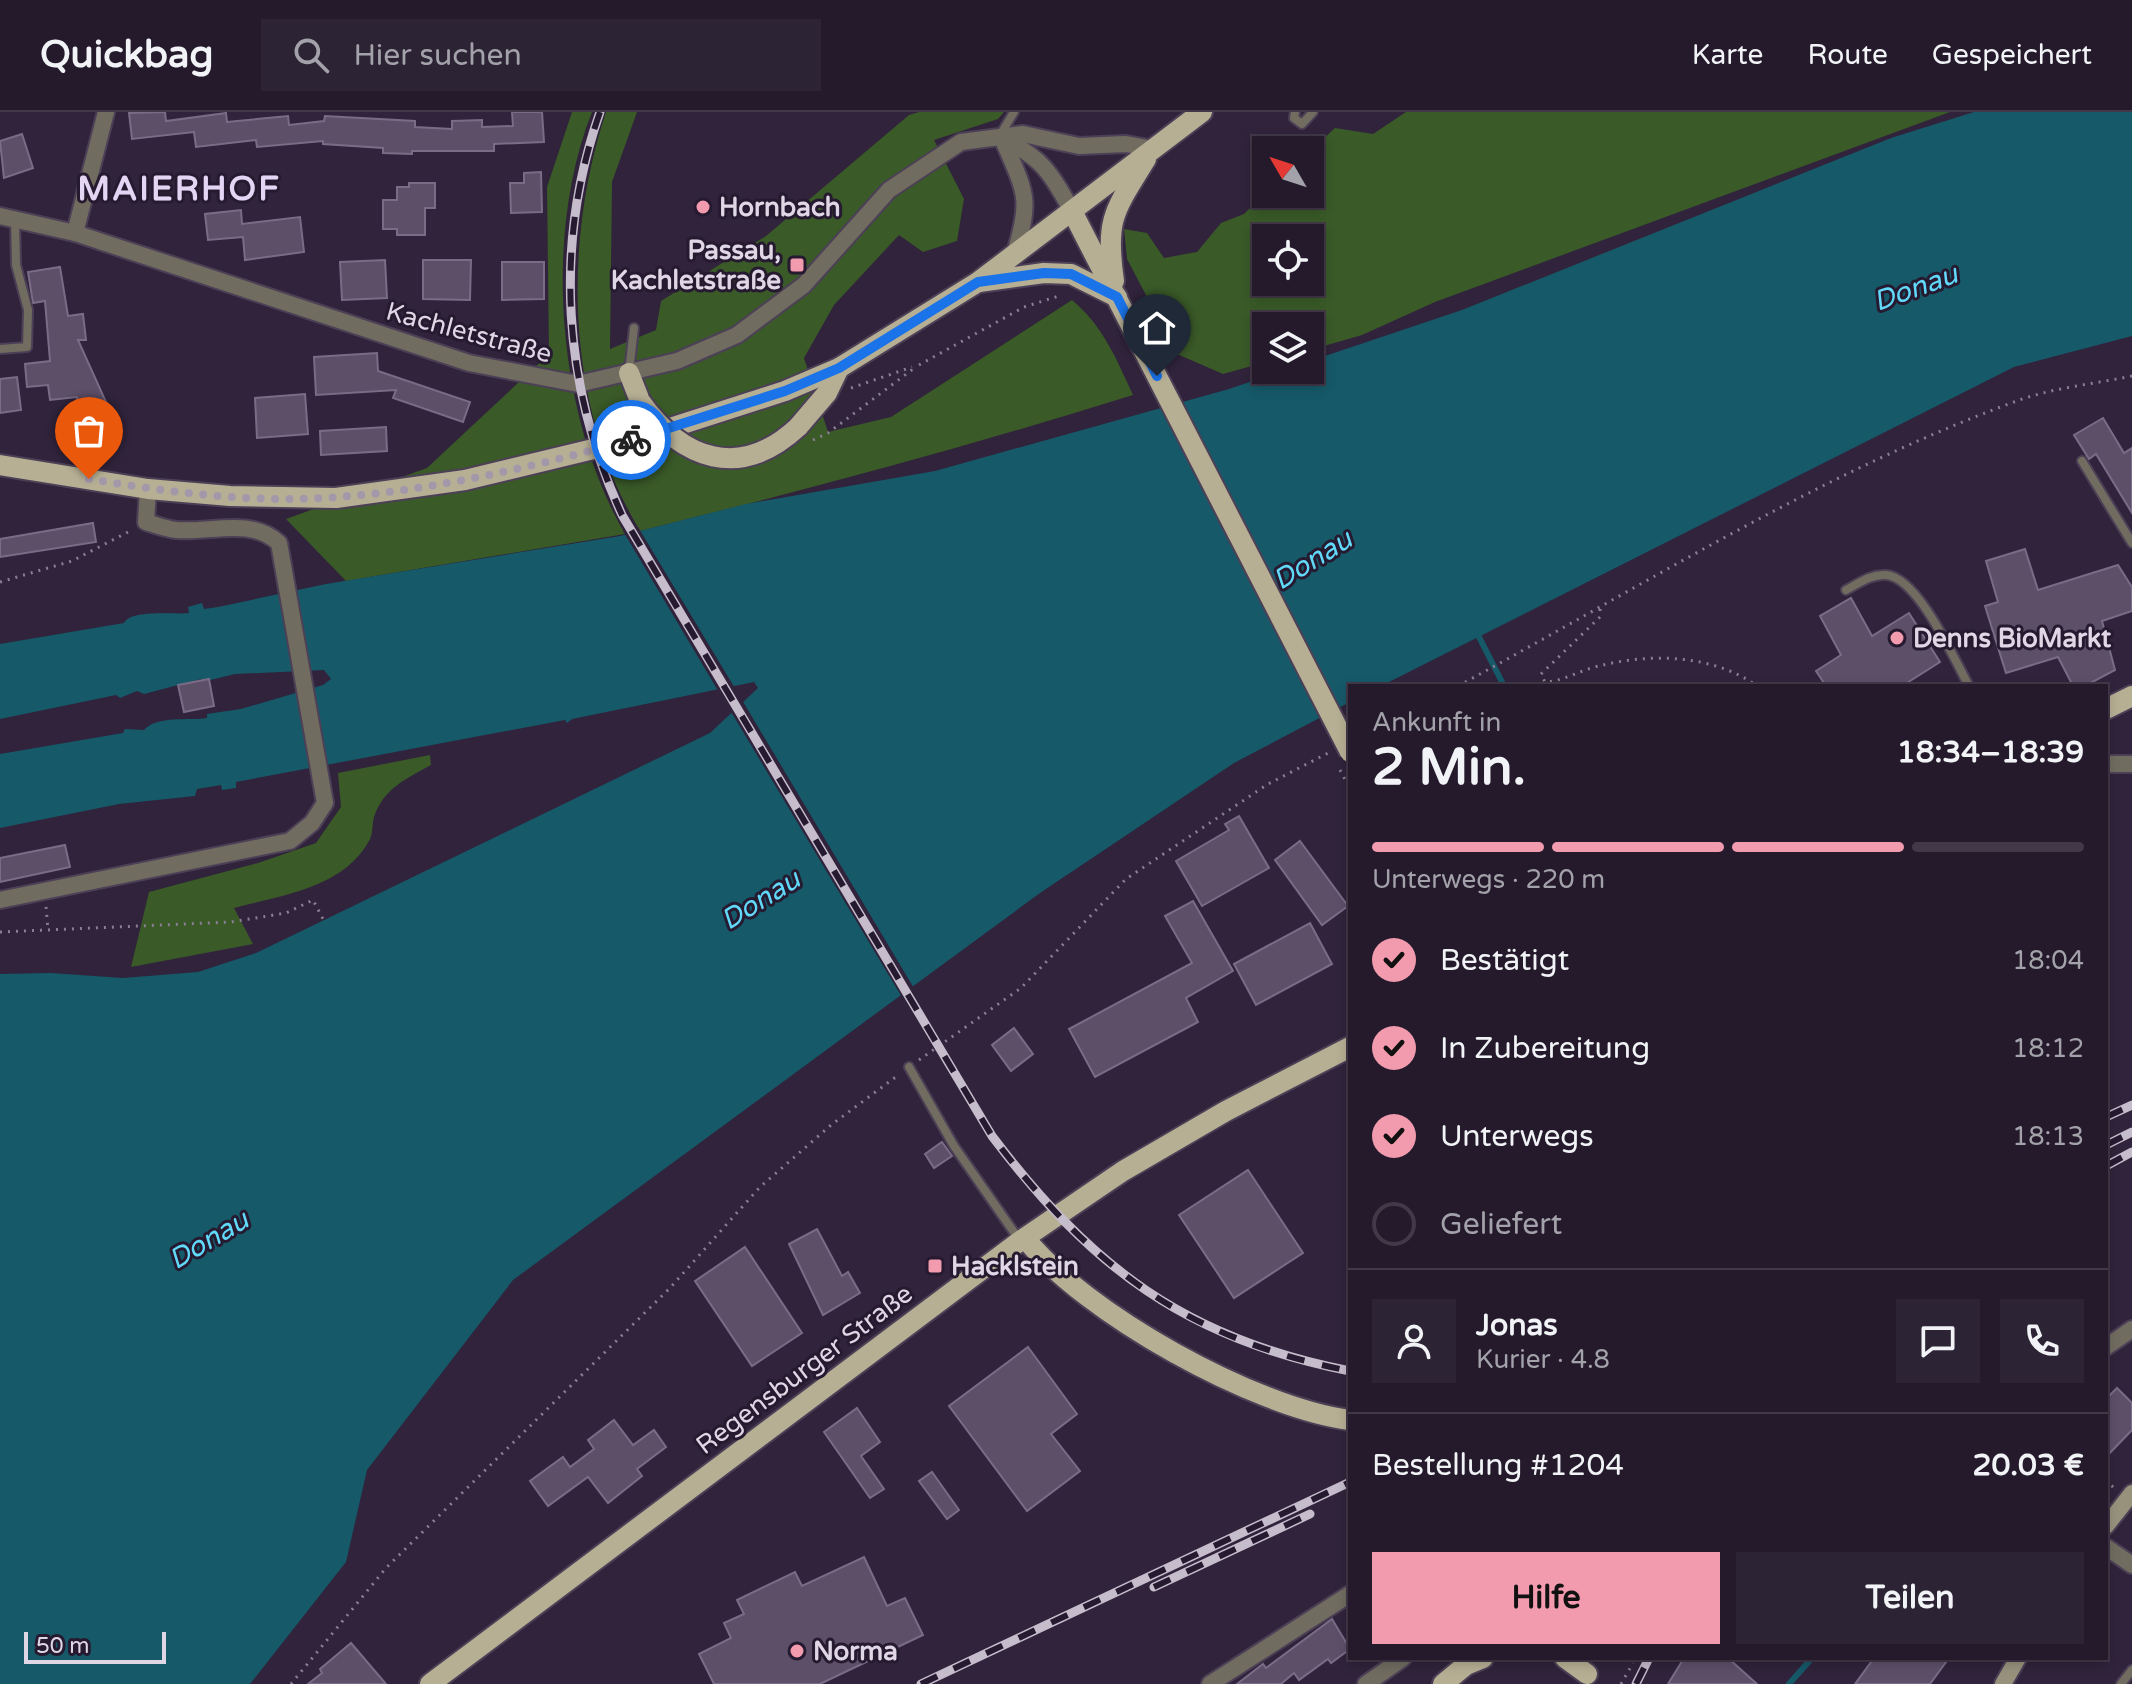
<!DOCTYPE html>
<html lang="de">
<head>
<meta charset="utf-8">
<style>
  body { margin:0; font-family:"Varela Round",sans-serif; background:#2c2334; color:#f1f3f6; height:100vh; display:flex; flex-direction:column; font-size:30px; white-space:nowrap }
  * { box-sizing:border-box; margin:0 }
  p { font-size:26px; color:#a3a1a9 }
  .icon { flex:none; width:44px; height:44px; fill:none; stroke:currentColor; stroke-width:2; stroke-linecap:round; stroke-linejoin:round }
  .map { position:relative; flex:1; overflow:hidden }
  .panel { position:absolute; left:1348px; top:572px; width:760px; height:976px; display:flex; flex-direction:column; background:#241a2c; border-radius:0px; box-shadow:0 4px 12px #0003,0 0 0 2px #413848 }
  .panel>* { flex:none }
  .needle { width:52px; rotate:309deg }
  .tools { position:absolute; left:1252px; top:24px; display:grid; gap:16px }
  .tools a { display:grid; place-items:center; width:72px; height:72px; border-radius:0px; background:#241a2c; box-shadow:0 4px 12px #0003,0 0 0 2px #413848; font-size:40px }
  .scale { position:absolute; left:24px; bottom:20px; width:142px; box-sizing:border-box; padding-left:8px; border:4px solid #dfd7e6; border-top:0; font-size:22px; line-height:28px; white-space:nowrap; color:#dfd7e6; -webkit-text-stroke:6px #261a30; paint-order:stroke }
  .pin { position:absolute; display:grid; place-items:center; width:68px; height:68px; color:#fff; margin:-82px -34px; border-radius:50% 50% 50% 0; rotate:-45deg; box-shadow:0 0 8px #0007 }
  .pin .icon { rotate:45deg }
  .courier { position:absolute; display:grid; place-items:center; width:80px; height:80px; margin:-40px; border:6px solid #1a73e8; border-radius:50%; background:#fff; color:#222; box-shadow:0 2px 10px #0007 }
  .overview em { font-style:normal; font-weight:700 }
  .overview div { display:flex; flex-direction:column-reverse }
  .overview { display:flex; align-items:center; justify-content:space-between; height:136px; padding:0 24px }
  h1 { font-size:52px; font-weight:700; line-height:60px }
  .bar { display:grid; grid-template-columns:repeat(4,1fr); gap:12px 8px; align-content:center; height:96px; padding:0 24px }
  .bar i { height:10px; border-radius:6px; background:#413848 }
  .bar .on { background:#f29aae }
  .bar p { grid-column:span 4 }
  .line { display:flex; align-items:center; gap:20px; padding:0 24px; border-top:2px solid #413848 }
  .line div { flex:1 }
  .round { display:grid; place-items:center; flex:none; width:84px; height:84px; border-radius:0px; background:#2c2334 }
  ol { padding:0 24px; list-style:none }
  li { display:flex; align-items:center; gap:24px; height:88px }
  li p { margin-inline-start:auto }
  li .icon { padding:8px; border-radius:50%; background:#f29aae; color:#111; stroke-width:4 }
  li:last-child { color:#a3a1a9 }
  li i { width:44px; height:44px; border:4px solid #413848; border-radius:50% }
  .cta { display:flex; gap:16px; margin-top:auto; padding:16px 24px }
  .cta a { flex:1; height:92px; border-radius:0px; background:#f29aae; color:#111; font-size:32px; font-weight:700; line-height:92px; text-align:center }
  .cta a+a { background:#2c2334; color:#f1f3f6 }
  header { display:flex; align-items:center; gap:48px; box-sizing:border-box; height:112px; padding:0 40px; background:#241a2c; border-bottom:2px solid #413848 }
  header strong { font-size:38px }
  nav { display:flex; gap:44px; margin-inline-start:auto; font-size:28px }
  .search { width:560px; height:72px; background:#2c2334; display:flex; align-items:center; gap:20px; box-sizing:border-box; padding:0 28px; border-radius:0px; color:#a3a1a9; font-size:30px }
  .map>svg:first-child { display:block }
  .forest { fill:#3a5a28; fill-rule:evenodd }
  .water { fill:#165969 }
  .pier { fill:#30233b }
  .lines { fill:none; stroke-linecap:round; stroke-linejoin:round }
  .stream { stroke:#165969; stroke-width:6 }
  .building { fill:#5d4f68; stroke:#7a6c87; stroke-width:2 }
  .lane-casing { stroke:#4c4056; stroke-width:12 }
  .street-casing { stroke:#4c4056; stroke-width:20 }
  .secondary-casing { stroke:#4c4056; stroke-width:20 }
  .primary-casing { stroke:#4c4056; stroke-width:24 }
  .path { stroke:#8a7f93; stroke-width:3; stroke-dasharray:2 6; stroke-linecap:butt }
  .lane { stroke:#706c60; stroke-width:8 }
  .street { stroke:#706c60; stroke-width:16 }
  .secondary { stroke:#98927d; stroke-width:16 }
  .primary { stroke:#b7af94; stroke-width:20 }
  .rail-casing { stroke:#c5bccc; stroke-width:9 }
  .rail { stroke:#261a30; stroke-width:6; stroke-dasharray:18; stroke-linecap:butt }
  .primary-bridge-casing { stroke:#4c4056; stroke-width:24; stroke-linecap:butt }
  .primary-bridge { stroke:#b7af94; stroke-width:20 }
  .done { stroke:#a298aa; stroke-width:8; stroke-dasharray:0 14.4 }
  .route { stroke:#1a73e8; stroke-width:10 }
  .poi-dot { fill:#f29aae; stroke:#261a30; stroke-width:3 }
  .labels { text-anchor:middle; stroke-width:6; stroke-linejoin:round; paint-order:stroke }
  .poi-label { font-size:26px; font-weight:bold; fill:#dfd7e6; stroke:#261a30; text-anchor:start }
  .street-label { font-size:26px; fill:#dfd7e6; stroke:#261a30 }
  .water-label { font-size:28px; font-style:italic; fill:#61dafa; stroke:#261a30 }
  .district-label { font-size:34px; font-weight:bold; letter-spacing:2px; fill:#e5d5f4; stroke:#261a30 }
</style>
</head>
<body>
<header>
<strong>Quickbag</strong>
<div class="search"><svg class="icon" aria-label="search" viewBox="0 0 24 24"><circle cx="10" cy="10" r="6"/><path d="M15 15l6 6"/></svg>Hier suchen</div>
<nav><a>Karte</a><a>Route</a><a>Gespeichert</a></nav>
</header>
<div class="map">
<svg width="2132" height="1572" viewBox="0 0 2132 1572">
  <rect width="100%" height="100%" fill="#30233b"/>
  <g class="forest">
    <path d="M572 0H592C542 126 558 306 625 422L346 469 286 407 427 356 549 242 547 75Z"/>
    <path d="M606 0H637L612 70 610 237 656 218 661 189 766 124 909 3 919 0H1004L998 7 934 28 964 87 957 129 923 140 899 123 834 193 804 246 828 320 891 305 1072 188C1103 214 1116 246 1133 283 970 334 806 378 640 419 566 296 562 133 606 0Z"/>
    <path d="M1406 0H1950L1435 190 1362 223 1310 238V214H1266V250L1223 262 1177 242 1127 147 1124 117 1147 121 1164 146 1197 140 1221 111 1244 102 1266 80 1310 82V39L1335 16 1373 22ZM1310 126V170H1266V126Z"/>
    <path d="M430 643 431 653C406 667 384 676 374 705 372 713 373 723 369 729 342 777 281 783 234 796L253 832 131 855 149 780 258 751 316 731 341 695 338 661Z"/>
  </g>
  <path class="water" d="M1974 0H2132V224L2014 255 1381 574H1350V590L1234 651 1040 781 513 1168 367 1358 346 1450 250 1572H0V862L51 861 123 866 198 860 256 841 710 621 758 576 754 570 572 607 567 611 565 608 236 670V676L222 678 221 673 197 677 195 684 119 692 0 716V642L123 621 125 617 144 618C157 603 189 609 207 606V602L241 597 323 573 331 567 324 558 235 562 202 570 201 567 144 582 137 579 120 586 116 583 0 607V532L124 511C132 497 174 503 189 501L188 495 202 491 204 497 218 495 326 472 620 424 746 392 935 359 1229 277 1285 258H1310V249L1462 198 1891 26Z"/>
  <g class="pier">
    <polygon points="638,415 736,578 720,582 623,419"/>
    <polygon points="742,588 915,878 903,887 730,598"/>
  </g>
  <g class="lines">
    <g class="stream">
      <polyline points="1475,517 1504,574"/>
      <polyline points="1789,1572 1812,1546"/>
    </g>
  </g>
  <g class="building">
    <polygon points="165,0 166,9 226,1 227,10 288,4 289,13 324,9 325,4 415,9 415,15 452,17 452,9 482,8 482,15 513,14 512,0 542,0 544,30 494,32 494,39 412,39 412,42 383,41 383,36 323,32 323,29 257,35 256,28 196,35 194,20 132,27 129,1"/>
    <polygon points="22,22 33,56 4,66 0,29"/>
    <polygon points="541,60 542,100 511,101 510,71 524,71 524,61"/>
    <polygon points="409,71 435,71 435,96 425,96 425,123 397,123 397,117 383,117 383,88 397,88 397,75 409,75"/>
    <polygon points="241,98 242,112 300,105 304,140 245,148 243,125 208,128 205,102"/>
    <polygon points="385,148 387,186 342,188 340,150"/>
    <polygon points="423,148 471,148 470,188 423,187"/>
    <polygon points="502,150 544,150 544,187 502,188"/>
    <polygon points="60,155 68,204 83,202 86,228 78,228 106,290 78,292 77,285 50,288 48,273 27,275 25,252 50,249 45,189 33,191 28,160"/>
    <polygon points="377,241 378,259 470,290 463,310 393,286 396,278 316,283 314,245"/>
    <polygon points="17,265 21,298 0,301 0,267"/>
    <polygon points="305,282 308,322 257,326 255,286"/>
    <polygon points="2103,306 2124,341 2132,336 2132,401 2096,342 2089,347 2074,323"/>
    <polygon points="386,315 387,339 321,343 320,319"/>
    <polygon points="93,411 96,430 0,445 0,427"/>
    <polygon points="2025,437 2038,478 2118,453 2132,475 2132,499 2102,509 2115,558 2085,574 2073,574 2058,545 2006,561 1985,494 1998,490 1986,449"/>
    <polygon points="1851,486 1872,524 1909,501 1940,550 1902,574 1826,574 1816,559 1841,543 1820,504"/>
    <polygon points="209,567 214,594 184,600 178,573"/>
    <polygon points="1239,704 1269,756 1202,794 1176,749 1229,718 1225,712"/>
    <polygon points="1300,729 1348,794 1322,813 1275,748"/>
    <polygon points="65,733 70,755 0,770 0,746"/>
    <polygon points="1193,789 1233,859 1186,886 1198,910 1095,965 1069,917 1192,851 1165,804"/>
    <polygon points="1310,811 1332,852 1256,893 1234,852"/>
    <polygon points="1014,916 1033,942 1011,959 992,933"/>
    <polygon points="942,1030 952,1044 934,1056 925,1042"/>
    <polygon points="1248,1058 1303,1141 1234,1186 1179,1103"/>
    <polygon points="817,1117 842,1164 848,1160 860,1181 823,1203 789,1132"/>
    <polygon points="745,1135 802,1221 752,1254 695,1169"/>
    <polygon points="1028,1235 1077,1302 1051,1322 1080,1359 1027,1399 949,1294"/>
    <polygon points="2117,1276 2132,1291 2132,1318 2106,1345 2106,1287"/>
    <polygon points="857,1296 880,1330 861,1344 884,1377 870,1386 824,1320"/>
    <polygon points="614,1308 633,1333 654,1318 666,1335 637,1357 642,1364 608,1391 588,1365 548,1394 530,1369 563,1345 570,1355 594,1337 588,1328"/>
    <polygon points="932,1360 959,1398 947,1407 919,1369"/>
    <polygon points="864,1445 887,1494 905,1486 923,1523 820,1572 714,1572 699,1542 731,1526 724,1511 744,1502 737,1488 795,1460 802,1474"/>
    <polygon points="1332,1507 1350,1537 1331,1551 1328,1547 1299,1568 1294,1561 1281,1572 1237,1572 1263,1552 1266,1556"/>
    <polygon points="351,1531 386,1572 308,1572 322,1561 320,1557"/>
    <polygon points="1684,1546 1728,1546 1757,1572 1668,1572"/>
    <polygon points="1874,1546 1949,1546 1930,1572 1855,1572"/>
  </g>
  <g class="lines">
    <g class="lane-casing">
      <g id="lane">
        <polyline points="1295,0 1294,6 1302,12 1313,0"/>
        <polyline points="999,25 1014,0"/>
        <polyline points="0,237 27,235 28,198 16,153 15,108"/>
        <polyline points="629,260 634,216"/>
        <polyline points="2082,349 2132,431"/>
        <path d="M1846 478C1859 471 1871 462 1886 463 1918 465 1954 547 1969 574"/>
        <polyline points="909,955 954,1034 1020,1129"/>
        <polyline points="2121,1572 2132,1558"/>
      </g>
    </g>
    <g class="street-casing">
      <g id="street">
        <path d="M1000 26C1041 44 1050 60 1072 99"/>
        <path d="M1003 28C1026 82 1032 86 1014 144"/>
        <polyline points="0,104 75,121 469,251 578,272 677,249 737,223 804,173 889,78 961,30 1023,22 1079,34 1126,32 1153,37"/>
        <polyline points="75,121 106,0"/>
        <polyline points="2106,652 2132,652"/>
        <path d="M0 788 290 729 312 711 325 691 279 431C251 405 211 421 176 418 166 417 156 413 146 410L148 377"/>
        <polyline points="2106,1235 2132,1217"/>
        <polyline points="2106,1435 2132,1453"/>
        <polyline points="1210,1572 1350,1482"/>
        <polyline points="1366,1572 1403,1546"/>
      </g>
    </g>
    <g class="secondary-casing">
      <g id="secondary">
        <polyline points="2106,1414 2132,1381"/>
        <polyline points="2003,1572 2018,1546"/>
      </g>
    </g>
    <g class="primary-casing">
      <g id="primary">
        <polyline points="1072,99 1238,422"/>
        <path d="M1114 169C1105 107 1114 99 1146 47"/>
        <polyline points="979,170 1044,161 1071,162 1117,185"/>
        <polyline points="629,261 640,289"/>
        <polyline points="798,315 827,281 839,256"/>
        <polyline points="0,353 148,377 230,384 336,386 465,368 639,326 785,279 839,256 978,170 1202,0"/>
        <polyline points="2106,597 2132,584"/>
        <path d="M1025 1126C1084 1201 1255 1296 1350 1308"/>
        <polyline points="1565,1546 1587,1562"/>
        <polyline points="430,1572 1020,1129 1123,1059 1226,999 1350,935"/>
        <polyline points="1443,1572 1466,1553 1483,1546"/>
      </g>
    </g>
    <g class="path">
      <polyline points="919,253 1024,195 1062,183"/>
      <polyline points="851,276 912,255"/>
      <polyline points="813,328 828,321 917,254"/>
      <polyline points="0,470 72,449 130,419"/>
      <path d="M1600 497V505L1541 562 1545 570C1564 569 1580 558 1599 554 1649 541 1713 542 1757 574"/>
      <path d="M1458 574C1641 475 1818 362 2014 290 2050 276 2094 272 2132 264"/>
      <polyline points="1340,658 1350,677"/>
      <polyline points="46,795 48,818"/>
      <polyline points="0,820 231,810 286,801 313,788 323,807"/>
      <polyline points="919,948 1021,876 1126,767 1268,672 1330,640"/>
      <polyline points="2106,1368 2114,1376"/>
      <polyline points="1631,1546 1633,1551 1634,1546"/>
      <polyline points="291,1572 386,1456 670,1176 759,1076 831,1013 897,964"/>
      <polyline points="1621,1572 1633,1551"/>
    </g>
    <use href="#lane" class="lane"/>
    <use href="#street" class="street"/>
    <use href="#secondary" class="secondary"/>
    <use href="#primary" class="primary"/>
    <g class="rail-casing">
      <g id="rail">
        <path d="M600 0C553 134 563 274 622 403L992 1024C1091 1155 1186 1227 1350 1259"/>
        <polyline points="2106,1005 2132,993"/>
        <polyline points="2106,1033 2132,1020"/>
        <polyline points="2106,1054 2132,1040"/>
        <polyline points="1154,1475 1310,1402"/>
        <polyline points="921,1572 1350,1370"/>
        <polyline points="1636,1572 1649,1546"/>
      </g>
    </g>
    <use href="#rail" class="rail"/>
    <g class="primary-bridge-casing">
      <g id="primary-bridge">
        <path d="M640 289C682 348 740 369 798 315"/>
        <polyline points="1238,422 1350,640"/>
      </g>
    </g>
    <use href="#primary-bridge" class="primary-bridge"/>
  </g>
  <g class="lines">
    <path class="done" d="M89 367C169 380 256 392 338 385 437 378 535 354 631 328"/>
    <polyline class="route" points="631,328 785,279 839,256 978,170 1044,161 1071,162 1117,185 1157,264"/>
  </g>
  <g class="poi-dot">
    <circle cx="703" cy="95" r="8"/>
    <rect x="789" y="145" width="16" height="16" rx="4"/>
    <circle cx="1897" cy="526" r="8"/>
    <rect x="927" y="1146" width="16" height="16" rx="4"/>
    <circle cx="797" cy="1539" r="8"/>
  </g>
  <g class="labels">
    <g class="poi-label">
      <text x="719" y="104">Hornbach</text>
      <text x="781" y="147" text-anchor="end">Passau,<tspan x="781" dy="30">Kachletstraße</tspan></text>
      <text x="1913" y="535">Denns BioMarkt</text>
      <text x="951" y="1163">Hacklstein</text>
      <text x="813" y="1548">Norma</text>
    </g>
    <g class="street-label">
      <text transform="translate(469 220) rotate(15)" y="9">Kachletstraße</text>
      <text transform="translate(804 1257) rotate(-37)" y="9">Regensburger Straße</text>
    </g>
    <g class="water-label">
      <text transform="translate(1915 175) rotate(-20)" y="10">Donau</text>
      <text transform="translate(1312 447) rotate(-32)" y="10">Donau</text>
      <text transform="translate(760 787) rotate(-32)" y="10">Donau</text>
      <text transform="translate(208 1127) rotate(-31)" y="10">Donau</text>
    </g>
    <g class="district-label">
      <text x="179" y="88">MAIERHOF</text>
    </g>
  </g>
</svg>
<div class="tools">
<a><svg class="needle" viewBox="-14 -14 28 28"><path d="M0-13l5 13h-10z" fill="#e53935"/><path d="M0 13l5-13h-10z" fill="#a3a1a9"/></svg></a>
<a><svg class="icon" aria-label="locate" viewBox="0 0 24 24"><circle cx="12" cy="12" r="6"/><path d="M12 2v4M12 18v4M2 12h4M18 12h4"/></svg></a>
<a><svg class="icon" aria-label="layers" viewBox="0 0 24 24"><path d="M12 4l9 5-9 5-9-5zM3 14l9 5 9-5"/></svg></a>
</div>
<div class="scale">50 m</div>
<div class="pin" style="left:89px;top:367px;background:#ea580c"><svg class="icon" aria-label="bag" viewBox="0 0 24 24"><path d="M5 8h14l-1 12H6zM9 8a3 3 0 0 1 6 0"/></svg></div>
<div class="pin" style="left:1157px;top:264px;background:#1f2937"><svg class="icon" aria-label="home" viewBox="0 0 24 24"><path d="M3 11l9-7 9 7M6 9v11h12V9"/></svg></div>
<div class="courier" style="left:631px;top:328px"><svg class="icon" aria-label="bike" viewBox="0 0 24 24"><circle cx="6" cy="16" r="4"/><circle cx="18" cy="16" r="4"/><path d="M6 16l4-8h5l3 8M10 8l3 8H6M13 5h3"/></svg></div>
<section class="panel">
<div class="overview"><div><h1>2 Min.</h1><p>Ankunft in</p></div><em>18:34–18:39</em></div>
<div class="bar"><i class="on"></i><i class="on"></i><i class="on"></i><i></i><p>Unterwegs · 220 m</p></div>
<ol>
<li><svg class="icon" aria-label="check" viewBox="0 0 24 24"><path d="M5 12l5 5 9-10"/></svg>Bestätigt<p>18:04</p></li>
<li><svg class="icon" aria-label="check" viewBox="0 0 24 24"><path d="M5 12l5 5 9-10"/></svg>In Zubereitung<p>18:12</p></li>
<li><svg class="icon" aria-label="check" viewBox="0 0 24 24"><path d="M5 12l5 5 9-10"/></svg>Unterwegs<p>18:13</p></li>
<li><i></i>Geliefert</li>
</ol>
<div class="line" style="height:144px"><a class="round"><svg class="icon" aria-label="person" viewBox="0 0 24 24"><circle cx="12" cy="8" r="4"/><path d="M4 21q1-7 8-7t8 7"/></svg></a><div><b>Jonas</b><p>Kurier · 4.8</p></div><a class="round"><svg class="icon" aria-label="chat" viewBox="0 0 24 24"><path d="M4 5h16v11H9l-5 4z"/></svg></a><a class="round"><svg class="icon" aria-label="phone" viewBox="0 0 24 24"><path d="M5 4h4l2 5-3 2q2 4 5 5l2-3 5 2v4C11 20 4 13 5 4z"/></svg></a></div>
<div class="line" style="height:104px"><div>Bestellung #1204</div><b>20.03 €</b></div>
<div class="cta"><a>Hilfe</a><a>Teilen</a></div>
</section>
</div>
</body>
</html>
